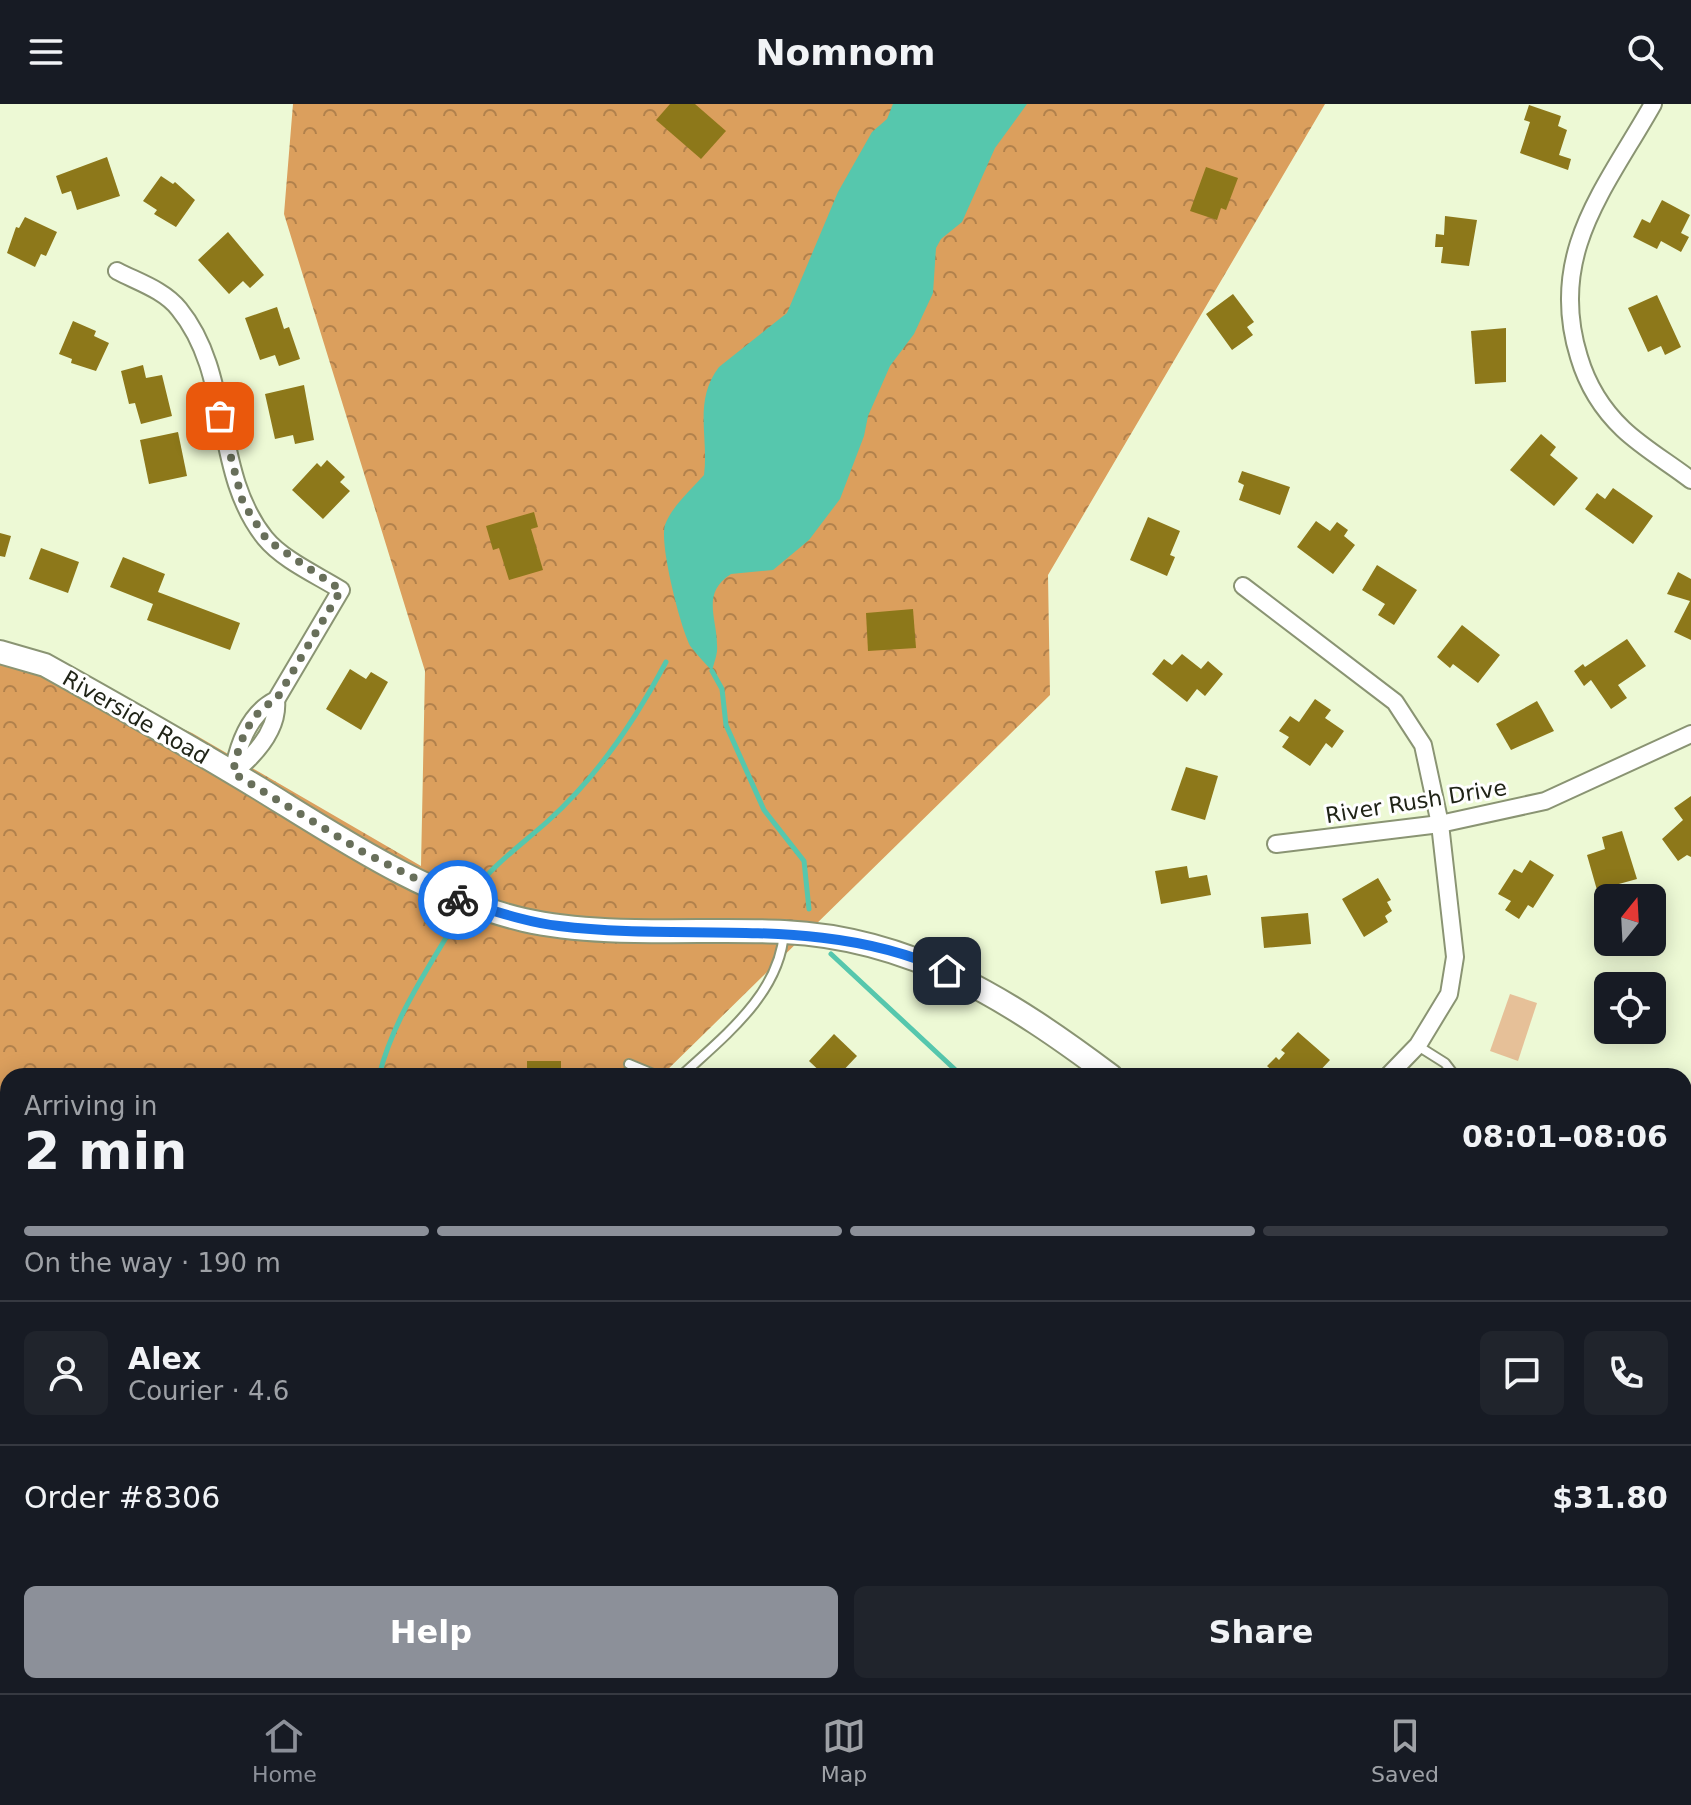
<!DOCTYPE html>
<html lang="en">
<head>
<meta charset="utf-8">
<style>
  body { margin:0; font-family:"DejaVu Sans",sans-serif; background:#20242c; color:#f1f3f6; height:100vh; display:flex; flex-direction:column; font-size:30px; white-space:nowrap }
  * { box-sizing:border-box; margin:0 }
  p { font-size:26px; color:#9ea1a6 }
  .icon { flex:none; width:44px; height:44px; fill:none; stroke:currentColor; stroke-width:2; stroke-linecap:round; stroke-linejoin:round }
  .map { position:relative; flex:1; overflow:hidden }
  .panel { position:absolute; left:0px; top:964px; width:1692px; height:626px; display:flex; flex-direction:column; background:#171b24; border-radius:24px 24px 0 0; box-shadow:0 4px 20px #0003 }
  .panel>* { flex:none }
  .needle { width:52px; rotate:18deg }
  .fabs { position:absolute; left:1594px; top:780px; display:grid; gap:16px }
  .fabs a { display:grid; place-items:center; width:72px; height:72px; border-radius:12px; background:#171b24; box-shadow:0 4px 20px #0003; font-size:40px }
  .pin { position:absolute; display:grid; place-items:center; width:68px; height:68px; color:#fff; margin:-34px; border-radius:16px; box-shadow:0 4px 12px #0006 }
  .courier { position:absolute; display:grid; place-items:center; width:80px; height:80px; margin:-40px; border:6px solid #1a73e8; border-radius:50%; background:#fff; color:#222; box-shadow:0 2px 10px #0007 }
  .overview em { font-style:normal; font-weight:700 }
  .overview div { display:flex; flex-direction:column-reverse }
  .overview { display:flex; align-items:center; justify-content:space-between; height:136px; padding:0 24px }
  h1 { font-size:52px; font-weight:700; line-height:60px }
  .bar { display:grid; grid-template-columns:repeat(4,1fr); gap:12px 8px; align-content:center; height:96px; padding:0 24px }
  .bar i { height:10px; border-radius:6px; background:#363941 }
  .bar .on { background:#8c9099 }
  .bar p { grid-column:span 4 }
  .line { display:flex; align-items:center; gap:20px; padding:0 24px; border-top:2px solid #363941 }
  .line div { flex:1 }
  .round { display:grid; place-items:center; flex:none; width:84px; height:84px; border-radius:12px; background:#20242c }
  .button { display:flex; gap:16px; margin-top:auto; padding:16px 24px }
  .button a { flex:1; height:92px; border-radius:12px; background:#8c9099; color:#fff; font-size:32px; font-weight:700; line-height:92px; text-align:center }
  .button a+a { background:#20242c; color:#f1f3f6 }
  header { display:flex; justify-content:space-between; align-items:center; height:104px; padding:0 24px; background:#171b24; font-size:36px; font-weight:700 }
  .dock { display:flex; justify-content:space-around; align-items:center; height:112px; border-top:2px solid #363941; background:#171b24; font-size:22px; color:#9ea1a6 }
  .dock a { display:grid; justify-items:center; gap:4px }
  .dock .on { color:#8c9099 }
  .map>svg:first-child { display:block }
  .forest { fill:url(#forest-crowns) }
  .garden { fill:#e6c098 }
  .water { fill:#56c7ad }
  .lines { fill:none; stroke-linecap:round; stroke-linejoin:round }
  .stream { stroke:#56c7ad; stroke-width:5 }
  .building { fill:#8d781a }
  .lane-casing { stroke:#8a9473; stroke-width:12 }
  .street-casing { stroke:#8a9473; stroke-width:20 }
  .secondary-casing { stroke:#8a9473; stroke-width:26 }
  .lane { stroke:#fff; stroke-width:8 }
  .street { stroke:#fff; stroke-width:16 }
  .secondary { stroke:#fff; stroke-width:22 }
  .done { stroke:#686f5a; stroke-width:8; stroke-dasharray:0 14.4 }
  .route { stroke:#1a73e8; stroke-width:10 }
  .labels { text-anchor:middle; stroke-width:6; stroke-linejoin:round; paint-order:stroke }
  .street-label { font-size:22px; fill:#202417; stroke:#fff }
</style>
</head>
<body>
<header><svg class="icon" aria-label="menu" viewBox="0 0 24 24"><path d="M4 6h16M4 12h16M4 18h16"/></svg>Nomnom<svg class="icon" aria-label="search" viewBox="0 0 24 24"><circle cx="10" cy="10" r="6"/><path d="M15 15l6 6"/></svg></header>
<div class="map">
<svg width="1691" height="1589" viewBox="0 0 1691 1589">
  <defs>
    <pattern id="forest-crowns" width="20" height="18" patternUnits="userSpaceOnUse" patternTransform="scale(2)"><rect width="20" height="18" fill="#db9f5d"/><path d="M2 6a3 3 0 1 1 6 0M12 15a3 3 0 1 1 6 0" fill="none" stroke="#b1814c"/></pattern>
  </defs>
  <rect width="100%" height="100%" fill="#edf9d5"/>
  <g class="forest">
    <polygon points="293,0 1325,0 1048,471 1050,591 661,972 8,972 8,1582 322,1582 311,1589 0,1589 0,543 192,629 421,762 425,567 284,110"/>
    <polygon points="1684,1087 1691,1087 1691,1589 1498,1589 1496,1582 1684,1582"/>
    <polygon points="1080,1582 1188,1582 1156,1589 1080,1589"/>
  </g>
  <polygon class="garden" points="1510,890 1537,899 1518,957 1490,947"/>
  <path class="water" d="M893 0H1027L995 44 962 118 941 135 936 144 933 189 914 230 890 262 868 312 864 332 840 395 809 436 773 466 731 470C701 489 717 514 717 541 718 550 714 558 712 567 705 559 697 551 691 543 681 526 659 440 665 421 672 402 691 386 704 371 709 333 693 297 719 263L787 209 838 88 872 28 887 15Z"/>
  <g class="lines">
    <g class="stream">
      <polyline points="712,567 722,585 726,621 764,706 804,757 809,805"/>
      <path d="M472 789C494 760 521 741 548 717 598 672 635 617 666 558"/>
      <polyline points="831,850 962,972"/>
      <path d="M379 972C393 915 429 863 459 812"/>
      <polyline points="1684,1271 1691,1278"/>
      <polyline points="120,1589 122,1582"/>
    </g>
  </g>
  <g class="building">
    <polygon points="670,0 695,0 726,27 701,55 656,16"/>
    <polygon points="1529,1 1561,12 1558,22 1567,26 1559,51 1571,55 1568,66 1520,49 1530,18 1524,16"/>
    <polygon points="107,53 120,92 77,106 71,87 62,90 56,72"/>
    <polygon points="1206,63 1238,74 1226,106 1221,104 1217,116 1190,107"/>
    <polygon points="161,72 173,80 175,78 195,96 176,123 154,110 157,106 143,97"/>
    <polygon points="1662,96 1690,111 1681,129 1689,133 1681,148 1661,137 1657,145 1633,133 1642,115 1650,119"/>
    <polygon points="1445,112 1477,116 1469,162 1441,159 1443,143 1435,143 1436,130 1444,131"/>
    <polygon points="25,113 57,128 46,152 41,150 35,163 7,149 16,123 19,124"/>
    <polygon points="228,128 264,171 250,184 243,177 229,190 198,156"/>
    <polygon points="1233,190 1254,218 1247,223 1253,231 1232,246 1206,210"/>
    <polygon points="1657,191 1681,243 1665,251 1661,242 1648,248 1628,204"/>
    <polygon points="277,203 284,225 289,223 300,255 279,262 275,251 260,256 245,214"/>
    <polygon points="73,217 96,227 94,232 109,239 96,267 71,259 72,255 59,250"/>
    <polygon points="1506,224 1506,278 1475,280 1471,227"/>
    <polygon points="143,261 146,274 162,271 172,312 141,320 135,299 129,300 121,267"/>
    <polygon points="304,281 314,336 295,340 293,331 275,335 265,290"/>
    <polygon points="178,328 187,372 149,380 140,336"/>
    <polygon points="1541,330 1556,343 1550,351 1578,374 1554,402 1510,366"/>
    <polygon points="327,356 345,373 340,378 350,387 323,415 292,386 317,359 321,363"/>
    <polygon points="1242,367 1290,383 1280,411 1239,396 1244,381 1238,378"/>
    <polygon points="1613,384 1653,412 1633,440 1585,405 1597,389 1605,395"/>
    <polygon points="534,408 538,423 531,425 543,466 509,476 499,444 493,446 486,422"/>
    <polygon points="1148,413 1180,427 1170,451 1175,453 1167,472 1130,456"/>
    <polygon points="1316,417 1330,427 1337,418 1348,426 1344,432 1355,441 1333,470 1297,443"/>
    <polygon points="0,429 11,432 5,453 0,452"/>
    <polygon points="41,444 79,458 68,489 29,475"/>
    <polygon points="123,453 165,470 158,488 240,519 230,546 147,516 153,500 110,483"/>
    <polygon points="1377,461 1417,486 1394,521 1378,511 1385,500 1362,486"/>
    <polygon points="1678,468 1691,475 1691,536 1674,528 1690,497 1667,490"/>
    <polygon points="913,505 916,544 868,547 866,509"/>
    <polygon points="1462,521 1500,551 1478,579 1453,560 1450,564 1437,553"/>
    <polygon points="1627,535 1646,562 1618,581 1627,594 1611,605 1591,576 1584,582 1574,567 1583,560 1585,563"/>
    <polygon points="1182,550 1201,565 1208,557 1223,570 1205,592 1197,585 1187,598 1152,570 1164,555 1172,561"/>
    <polygon points="350,565 366,575 371,568 388,578 361,626 326,605"/>
    <polygon points="1315,595 1331,606 1325,614 1344,627 1332,644 1326,639 1310,662 1282,643 1289,633 1279,627 1290,612 1299,618"/>
    <polygon points="1537,597 1554,627 1511,646 1496,620"/>
    <polygon points="1186,663 1218,672 1205,716 1171,706"/>
    <polygon points="1691,692 1691,753 1687,751 1678,757 1662,735 1683,716 1674,704"/>
    <polygon points="1622,727 1637,775 1597,786 1587,751 1605,745 1602,733"/>
    <polygon points="1530,756 1554,771 1533,804 1528,801 1519,815 1505,806 1511,797 1498,790 1514,765 1522,769"/>
    <polygon points="1187,762 1189,774 1207,771 1211,791 1161,800 1155,767"/>
    <polygon points="1378,774 1391,796 1387,798 1392,807 1385,812 1388,818 1364,833 1342,795"/>
    <polygon points="1308,809 1311,840 1264,844 1261,813"/>
    <polygon points="1298,928 1330,956 1316,971 1278,972 1267,962 1276,953 1279,956 1285,949 1281,946"/>
    <polygon points="834,930 857,952 838,972 825,972 809,957"/>
    <rect x="527" y="957" width="34" height="15"/>
    <polygon points="467,1582 516,1582 517,1588 469,1589"/>
  </g>
  <g class="lines">
    <g class="lane-casing">
      <g id="lane">
        <polyline points="1418,942 1445,959 1455,972"/>
        <polyline points="629,960 658,972"/>
        <path d="M681 972C723 933 780 890 784 828"/>
      </g>
    </g>
    <g class="street-casing">
      <g id="street">
        <path d="M1653 0C1605 85 1547 150 1579 253 1587 280 1602 305 1623 325 1643 344 1669 359 1691 376"/>
        <path d="M117 167C138 178 164 186 179 205 233 271 212 368 265 434 283 456 317 471 341 486L276 596C249 609 238 641 233 669"/>
        <polyline points="1243,482 1395,598 1423,641 1440,720 1455,853 1449,890 1418,941 1388,972"/>
        <path d="M233 669C255 651 279 625 276 596"/>
        <polyline points="1276,740 1440,720 1545,697 1691,630"/>
        <polyline points="859,1582 859,1589"/>
      </g>
    </g>
    <g class="secondary-casing">
      <g id="secondary">
        <path d="M0 548 45 561C117 601 189 642 260 685 343 736 427 793 524 816 602 834 704 824 784 828 913 834 1011 897 1111 972"/>
        <polyline points="1684,1136 1691,1136"/>
        <polyline points="1485,1582 1487,1589"/>
      </g>
    </g>
    <use href="#lane" class="lane"/>
    <use href="#street" class="street"/>
    <use href="#secondary" class="secondary"/>
  </g>
  <g class="lines">
    <path class="done" d="M220 312 243 399 267 436 341 486 276 596C249 608 238 641 233 669L363 748 458 796"/>
    <path class="route" d="M458 796C492 806 525 818 559 822 689 838 824 810 947 867"/>
  </g>
  <g class="labels">
    <g class="street-label">
      <text transform="translate(136 613) rotate(30)" y="8">Riverside Road</text>
      <text transform="translate(1416 697) rotate(-9)" y="8">River Rush Drive</text>
    </g>
  </g>
</svg>
<div class="fabs">
<a><svg class="needle" viewBox="-14 -14 28 28"><path d="M0-13l5 13h-10z" fill="#e53935"/><path d="M0 13l5-13h-10z" fill="#9ea1a6"/></svg></a>
<a><svg class="icon" aria-label="locate" viewBox="0 0 24 24"><circle cx="12" cy="12" r="6"/><path d="M12 2v4M12 18v4M2 12h4M18 12h4"/></svg></a>
</div>
<div class="pin" style="left:220px;top:312px;background:#ea580c"><svg class="icon" aria-label="bag" viewBox="0 0 24 24"><path d="M5 8h14l-1 12H6zM9 8a3 3 0 0 1 6 0"/></svg></div>
<div class="pin" style="left:947px;top:867px;background:#1f2937"><svg class="icon" aria-label="home" viewBox="0 0 24 24"><path d="M3 11l9-7 9 7M6 9v11h12V9"/></svg></div>
<div class="courier" style="left:458px;top:796px"><svg class="icon" aria-label="bike" viewBox="0 0 24 24"><circle cx="6" cy="16" r="4"/><circle cx="18" cy="16" r="4"/><path d="M6 16l4-8h5l3 8M10 8l3 8H6M13 5h3"/></svg></div>
<section class="panel">
<div class="overview"><div><h1>2 min</h1><p>Arriving in</p></div><em>08:01–08:06</em></div>
<div class="bar"><i class="on"></i><i class="on"></i><i class="on"></i><i></i><p>On the way · 190 m</p></div>
<div class="line" style="height:144px"><a class="round"><svg class="icon" aria-label="person" viewBox="0 0 24 24"><circle cx="12" cy="8" r="4"/><path d="M4 21q1-7 8-7t8 7"/></svg></a><div><b>Alex</b><p>Courier · 4.6</p></div><a class="round"><svg class="icon" aria-label="chat" viewBox="0 0 24 24"><path d="M4 5h16v11H9l-5 4z"/></svg></a><a class="round"><svg class="icon" aria-label="phone" viewBox="0 0 24 24"><path d="M5 4h4l2 5-3 2q2 4 5 5l2-3 5 2v4C11 20 4 13 5 4z"/></svg></a></div>
<div class="line" style="height:104px"><div>Order #8306</div><b>$31.80</b></div>
<div class="button"><a>Help</a><a>Share</a></div>
</section>
</div>
<nav class="dock">
<a class="on"><svg class="icon" aria-label="home" viewBox="0 0 24 24"><path d="M3 11l9-7 9 7M6 9v11h12V9"/></svg>Home</a>
<a><svg class="icon" aria-label="map" viewBox="0 0 24 24"><path d="M3 6l6-2 6 2 6-2v14l-6 2-6-2-6 2zM9 4v14M15 6v14"/></svg>Map</a>
<a><svg class="icon" aria-label="saved" viewBox="0 0 24 24"><path d="M7 4h10v16l-5-4-5 4z"/></svg>Saved</a>
</nav>
</body>
</html>
